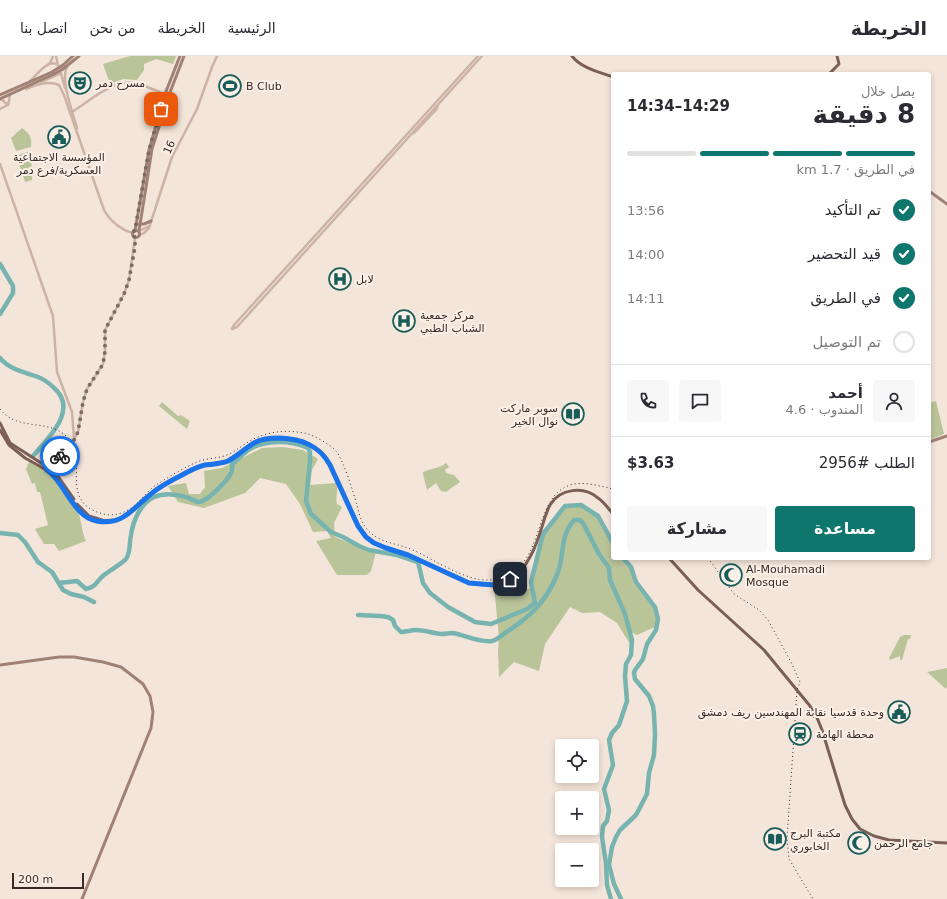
<!DOCTYPE html>
<html lang="ar">
<head>
<meta charset="utf-8">
<style>
  body { margin:0; font-family:"DejaVu Sans",Cairo,sans-serif; background:#f7f7f7; color:#2b2b33; direction:rtl; height:100vh; display:flex; flex-direction:column; font-size:15px; white-space:nowrap }
  * { box-sizing:border-box; margin:0 }
  p { font-size:13px; color:#7c7c81 }
  .icon { flex:none; width:22px; height:22px; fill:none; stroke:currentColor; stroke-width:2; stroke-linecap:round; stroke-linejoin:round }
  .map { position:relative; flex:1; overflow:hidden; direction:ltr }
  .details { position:absolute; left:611px; top:16px; width:320px; height:488px; display:flex; flex-direction:column; background:#fff; border-radius:4px; box-shadow:0 2px 6px #0003; direction:rtl }
  .details>* { flex:none }
  .fabs { position:absolute; left:555px; top:683px; display:grid; gap:8px }
  .fabs a { display:grid; place-items:center; width:44px; height:44px; border-radius:4px; background:#fff; box-shadow:0 2px 6px #0003; font-size:20px }
  .scale { position:absolute; left:12px; bottom:10px; width:72px; box-sizing:border-box; padding-left:4px; border:2px solid #382b27; border-top:0; font-size:11px; line-height:14px; white-space:nowrap; color:#382b27; -webkit-text-stroke:3px #fbf0e7; paint-order:stroke }
  .pin { position:absolute; display:grid; place-items:center; width:34px; height:34px; color:#fff; margin:-17px; border-radius:8px; box-shadow:0 2px 6px #0006 }
  .courier { position:absolute; display:grid; place-items:center; width:40px; height:40px; margin:-20px; border:3px solid #1a73e8; border-radius:50%; background:#fff; color:#222; box-shadow:0 1px 5px #0007 }
  .headline em { font-style:normal; font-weight:700 }
  .headline div { display:flex; flex-direction:column-reverse }
  .headline { display:flex; align-items:center; justify-content:space-between; height:68px; padding:0 16px }
  h1 { font-size:26px; font-weight:700; line-height:30px }
  .bar { display:grid; grid-template-columns:repeat(4,1fr); gap:6px 4px; align-content:center; height:48px; padding:0 16px }
  .bar i { height:5px; border-radius:3px; background:#e1e1e2 }
  .bar .active { background:#0f766e }
  .bar p { grid-column:span 4 }
  .line { display:flex; align-items:center; gap:10px; padding:0 16px; border-top:1px solid #e1e1e2 }
  .line div { flex:1 }
  .round { display:grid; place-items:center; flex:none; width:42px; height:42px; border-radius:4px; background:#f7f7f7 }
  ol { padding:0 16px; list-style:none }
  li { display:flex; align-items:center; gap:12px; height:44px }
  li p { margin-inline-start:auto }
  li .icon { padding:4px; border-radius:50%; background:#0f766e; color:#fff; stroke-width:4 }
  li:last-child { color:#7c7c81 }
  li i { width:22px; height:22px; border:2px solid #e1e1e2; border-radius:50% }
  .action { display:flex; gap:8px; margin-top:auto; padding:8px 16px }
  .action a { flex:1; height:46px; border-radius:4px; background:#0f766e; color:#fff; font-size:16px; font-weight:700; line-height:46px; text-align:center }
  .action a+a { background:#f7f7f7; color:#2b2b33 }
  header { display:flex; align-items:center; gap:24px; box-sizing:border-box; height:56px; padding:0 20px; background:#fff; border-bottom:1px solid #e1e1e2 }
  header strong { font-size:19px }
  nav { display:flex; gap:22px; margin-inline-start:auto; font-size:14px }
  .map>svg:first-child { display:block }
  .green { fill:#bac499 }
  .lines { fill:none; stroke-linecap:round; stroke-linejoin:round }
  .river { stroke:#77b3af; stroke-width:4.5 }
  .tertiary { stroke:#cdb3a5; stroke-width:2.5 }
  .secondary { stroke:#a18176; stroke-width:3 }
  .primary { stroke:#7b5f57; stroke-width:3 }
  .rail { stroke:#382b27; stroke-width:1; stroke-dasharray:1 3; stroke-linecap:butt }
  .secondary-bridge { stroke:#a18176; stroke-width:3 }
  .done { stroke:#7a6c66; stroke-width:4; stroke-dasharray:0 7.2 }
  .route { stroke:#1a73e8; stroke-width:5 }
  .labels { text-anchor:middle; stroke-width:4; stroke-linejoin:round; paint-order:stroke }
  .poi-label { font-size:11px; fill:#382b27; stroke:#fbf0e7; text-anchor:start }
  .street-label { font-size:11px; fill:#382b27; stroke:#fbf0e7 }
</style>
</head>
<body>
<header>
<strong>الخريطة</strong>
<nav><a>الرئيسية</a><a>الخريطة</a><a>من نحن</a><a>اتصل بنا</a></nav>
</header>
<div class="map">
<svg width="947" height="843" viewBox="0 0 947 843">
  <rect width="100%" height="100%" fill="#f4e5da"/>
  <g class="green">
    <polygon points="130,0 176,0 173,8 156,3 144,8 144,14 137,24 123,23 110,28 103,8"/>
    <path d="M22 72C30 78 32 81 31 91L16 95 11 82Z"/>
    <polygon points="31,95 32,124 25,126 17,102 18,99"/>
    <polygon points="936,345 944,378 929,384 929,347"/>
    <polygon points="162,346 178,360 181,359 190,365 187,373 159,350"/>
    <path d="M282 391 303 394 318 403 312 414 310 429 336 427C339 435 335 440 337 448L342 451 334 467 335 481 368 495 376 496 371 515 367 519H337L316 485 331 482 327 475 313 476 300 448 286 428 260 422 245 437 204 452 178 446 168 430 186 427 189 438H200L205 431 204 415 222 412 262 392Z"/>
    <path d="M29 406 52 418 77 453C82 464 81 475 86 485L59 495 54 488H44L35 473 48 469 40 436H37L35 427 32 428 26 413Z"/>
    <path d="M446 407 449 411 445 414 446 417 454 419 460 426 446 436 441 435 436 427 427 434 423 418V416C432 412 438 413 446 407Z"/>
    <polygon points="581,449 598,460 613,487 613,502 623,502 631,511 636,526 655,551 658,560 657,570 637,579 631,576 633,593 617,567 600,556 582,557 570,551 545,588 539,615 514,606 499,621 498,595 499,583 494,529 511,527 519,537 531,532 531,526 543,478 565,450"/>
    <polygon points="904,579 911,579 910,583 908,583 902,604 900,604 900,600 890,604 889,602 900,581"/>
    <polygon points="947,612 947,630 946,633 927,616"/>
  </g>
  <g class="lines">
    <g class="river">
      <polyline points="0,208 13,230 13,237 0,258"/>
      <path d="M0 302C10 314 24 316 38 321 43 323 49 327 53 331 80 353 48 382 33 400"/>
      <polyline points="0,477 18,479 25,486 38,506 52,516 63,534 71,538 84,541 94,546"/>
      <path d="M59 527 77 525 86 533C98 530 95 526 104 519 109 515 124 506 126 503 131 496 129 487 131 479 133 465 140 448 154 441 163 437 176 438 186 441 190 442 194 445 198 446 206 447 228 424 231 417 233 414 232 411 232 408 237 404 242 399 247 395 263 383 291 384 308 392L310 396V405L306 445 311 458 331 476 343 481 359 490 369 494 397 499 418 506 423 527 430 537 448 551 475 566 491 568 527 553 535 547 531 526 543 478 565 450 581 449 598 460 613 487"/>
      <path d="M358 559 380 560 388 561 393 564 395 570 401 576C406 576 411 574 416 574 424 574 432 577 441 578 445 578 449 577 453 577 465 579 479 587 492 585 497 584 501 580 505 577 530 561 545 547 557 519 565 499 559 481 574 464H580L583 467 599 498 609 512 610 524 625 558 632 584 631 599 626 608 625 620 627 645 619 669 612 677 609 684 613 709 604 733 609 754 607 765 603 770 602 781 606 807 607 829 611 843"/>
      <polyline points="621,843 614,828 609,809 612,791 616,781 620,774 636,759 647,738 649,717 654,699 655,678 654,658 653,650 649,640 635,623 634,617 635,614 643,603 647,588 656,574 658,563 655,551 636,526 631,511 623,502"/>
    </g>
    <g class="tertiary">
      <polyline points="56,0 58,9"/>
      <polyline points="50,7 53,0"/>
      <path d="M67 11C60 24 73 57 77 72"/>
      <polyline points="60,14 65,32"/>
      <path d="M30 25C37 19 48 2 58 9"/>
      <polyline points="41,26 61,17"/>
      <path d="M26 33C36 29 48 24 59 29L64 39 104 154C110 165 121 174 133 177"/>
      <polyline points="1,43 8,49"/>
      <polyline points="0,53 8,49 10,39"/>
      <path d="M70 57C91 45 113 21 139 28 148 31 157 35 165 38"/>
      <polyline points="414,77 436,54 438,49"/>
      <polyline points="0,108 53,260 57,316 72,356 74,382"/>
      <polyline points="139,175 149,170"/>
      <polyline points="140,179 144,177 149,172 172,101 197,53 212,11 217,0"/>
      <polyline points="232,273 237,271 482,0"/>
      <polyline points="232,273 234,269 478,0"/>
      <polyline points="48,412 73,386 78,376 83,346 87,333 103,308 105,295 105,274 124,238 129,224 135,182"/>
    </g>
    <g class="secondary">
      <polyline points="63,9 73,0"/>
      <polyline points="63,13 79,0"/>
      <polyline points="0,39 52,16"/>
      <polyline points="0,43 54,18"/>
      <polyline points="929,135 947,148"/>
      <polyline points="139,168 144,168 151,165"/>
      <circle cx="136" cy="178" r="3.5"/>
      <polyline points="135,175 149,94 165,38 180,0"/>
      <polyline points="139,175 152,93 169,39 184,0"/>
      <polyline points="929,386 947,380"/>
      <polyline points="0,609 59,601 74,601 103,606 121,611 143,628 150,640 153,656 151,672 82,843"/>
    </g>
    <g class="primary">
      <path d="M572 0C581 12 599 16 613 21"/>
      <polyline points="829,18 839,8 837,0"/>
      <polyline points="0,367 10,387 55,416 74,443"/>
      <path d="M0 374 9 389 25 402 52 417 81 457 90 463 97 465 115 464 124 461 131 456 154 435 181 419 200 410 227 405 254 387 262 384 270 382 290 383 303 385 319 394 325 400 330 409 355 465 366 481 378 489 408 499 462 524C487 535 517 527 530 501 537 489 541 474 545 461 547 457 548 452 550 449 560 432 584 430 598 442 604 446 608 452 613 458"/>
      <polyline points="77,448 89,460 102,464"/>
      <polyline points="669,502 698,534 764,594 810,650 818,664 822,674 845,749 852,763 860,773 874,780 889,784 947,787"/>
    </g>
    <g class="rail">
      <path d="M0 353C18 376 46 362 66 380 88 399 64 435 89 452 99 458 110 461 121 457 136 453 143 438 156 429 167 422 191 407 203 404 211 402 220 402 227 399 234 396 239 392 245 388 263 376 283 373 304 377 312 378 331 389 336 395 344 405 353 436 357 449 359 457 361 466 366 472 377 487 397 487 413 494 435 504 465 525 489 524 496 524 503 521 509 518 546 500 533 437 574 428 586 426 599 430 610 432L613 434"/>
      <polyline points="708,502 734,538 759,554 768,564 791,606 800,626 797,634 787,783 789,803 813,843"/>
    </g>
    <g class="secondary-bridge">
      <polyline points="52,16 63,9"/>
      <polyline points="54,18 63,13"/>
    </g>
  </g>
  <g class="lines">
    <polyline class="done" points="60,400 73,386 78,376 83,346 87,333 103,308 105,295 105,274 124,238 129,224 135,191 135,182 132,177 135,174 149,94 161,53"/>
    <path class="route" d="M60 400 47 414C65 426 73 461 97 465 123 470 133 452 151 438 160 430 172 424 182 419 189 415 196 411 205 409 213 408 221 408 228 405 238 400 246 391 256 386 263 382 272 382 280 382 301 383 319 389 330 409L358 470 366 481 374 487 386 492 408 499 469 527 494 529 510 523"/>
  </g>
  <defs>
    <g id="theatre-ring" transform="scale(1.15)"><circle r="9.5" fill="#fbf0e7" stroke="#195d5a" stroke-width="1.5"/><path d="M-5-5.5Q0-4 5-5.5V0Q5 5 0 6Q-5 5-5 0ZM-3.3-2.5H-1v1.5H-3.3ZM1-2.5H3.3v1.5H1ZM-2.8 1Q0 5.5 2.8 1Z" fill="#195d5a"/></g>
    <g id="stadium-ring" transform="scale(1.15)"><circle r="9.5" fill="#fbf0e7" stroke="#195d5a" stroke-width="1.5"/><path d="M0-5a6.5 5 0 1 0 0 10a6.5 5 0 1 0 0-10ZM-3.5-1.8h7v3.6h-7Z" fill="#195d5a"/></g>
    <g id="civic-ring" transform="scale(1.15)"><circle r="9.5" fill="#fbf0e7" stroke="#195d5a" stroke-width="1.5"/><path d="M-.6-6.5H3V-4.5H.6V-3L4-1V1h2V6H-6V1h2V-1L-.6-3ZM-1.2 2.5V6h2.4V2.5Z" fill="#195d5a"/></g>
    <g id="hospital-ring" transform="scale(1.15)"><circle r="9.5" fill="#fbf0e7" stroke="#195d5a" stroke-width="1.5"/><path d="M-5-5h3v3.5h4V-5h3V5h-3V1.5h-4V5h-3Z" fill="#195d5a"/></g>
    <g id="library-ring" transform="scale(1.15)"><circle r="9.5" fill="#fbf0e7" stroke="#195d5a" stroke-width="1.5"/><path d="M-6-4Q-3-5.5-.7-3.5V5Q-3 3-6 4ZM6-4Q3-5.5 .7-3.5V5Q3 3 6 4Z" fill="#195d5a"/></g>
    <g id="mosque-ring" transform="scale(1.15)"><circle r="9.5" fill="#fbf0e7" stroke="#195d5a" stroke-width="1.5"/><path d="M3.5-4.9A6 6 0 1 0 3.5 4.9A5 5 0 1 1 3.5-4.9Z" fill="#195d5a"/></g>
    <g id="station-ring" transform="scale(1.15)"><circle r="9.5" fill="#fbf0e7" stroke="#195d5a" stroke-width="1.5"/><path d="M-3-6H3Q5-6 5-4V2Q5 4 3 4L4.5 6H3L1.5 4h-3L-3 6H-4.5L-3 4Q-5 4-5 2V-4Q-5-6-3-6ZM-3.5-4v3h7v-3ZM-3.5 1v1.5H-2V1ZM2 1v1.5H3.5V1Z" fill="#195d5a"/></g>
  </defs>
  <g fill-rule="evenodd">
    <use href="#theatre-ring" x="80" y="27"/>
    <use href="#stadium-ring" x="230" y="30"/>
    <use href="#civic-ring" x="59" y="81"/>
    <use href="#hospital-ring" x="340" y="223"/>
    <use href="#hospital-ring" x="404" y="265"/>
    <use href="#library-ring" x="573" y="358"/>
    <use href="#mosque-ring" x="731" y="519"/>
    <use href="#civic-ring" x="899" y="656"/>
    <use href="#station-ring" x="800" y="678"/>
    <use href="#library-ring" x="775" y="783"/>
    <use href="#mosque-ring" x="859" y="787"/>
  </g>
  <g class="labels">
    <g class="poi-label">
      <text x="96" y="31">مسرح دمر</text>
      <text x="246" y="34">B Club</text>
      <text x="59" y="105" text-anchor="middle">المؤسسة الاجتماعية<tspan x="59" dy="13">العسكرية/فرع دمر</tspan></text>
      <text x="356" y="227">لابل</text>
      <text x="420" y="263">مركز جمعية<tspan x="420" dy="13">الشباب الطبي</tspan></text>
      <text x="558" y="356" text-anchor="end">سوبر ماركت<tspan x="558" dy="13">نوال الخير</tspan></text>
      <text x="746" y="517">Al-Mouhamadi<tspan x="746" dy="13">Mosque</tspan></text>
      <text x="884" y="660" text-anchor="end">وحدة قدسيا نقابة المهندسين ريف دمشق</text>
      <text x="816" y="682">محطة الهامة</text>
      <text x="790" y="781">مكتبة البرج<tspan x="790" dy="13">الخابوري</tspan></text>
      <text x="874" y="791">جامع الرحمن</text>
    </g>
    <g class="street-label">
      <text transform="translate(169 91) rotate(-65)" y="4">16</text>
    </g>
  </g>
</svg>
<div class="fabs">
<a><svg class="icon" aria-label="locate" viewBox="0 0 24 24"><circle cx="12" cy="12" r="6"/><path d="M12 2v4M12 18v4M2 12h4M18 12h4"/></svg></a>
<a>+</a>
<a>−</a>
</div>
<div class="scale">200 m</div>
<div class="pin" style="left:161px;top:53px;background:#ea580c"><svg class="icon" aria-label="bag" viewBox="0 0 24 24"><path d="M5 8h14l-1 12H6zM9 8a3 3 0 0 1 6 0"/></svg></div>
<div class="pin" style="left:510px;top:523px;background:#1f2937"><svg class="icon" aria-label="home" viewBox="0 0 24 24"><path d="M3 11l9-7 9 7M6 9v11h12V9"/></svg></div>
<div class="courier" style="left:60px;top:400px"><svg class="icon" aria-label="bike" viewBox="0 0 24 24"><circle cx="6" cy="16" r="4"/><circle cx="18" cy="16" r="4"/><path d="M6 16l4-8h5l3 8M10 8l3 8H6M13 5h3"/></svg></div>
<section class="details">
<div class="headline"><div><h1>8 دقيقة</h1><p>يصل خلال</p></div><em>14:29–14:34</em></div>
<div class="bar"><i class="active"></i><i class="active"></i><i class="active"></i><i></i><p>في الطريق · 1.7 km</p></div>
<ol>
<li><svg class="icon" aria-label="check" viewBox="0 0 24 24"><path d="M5 12l5 5 9-10"/></svg>تم التأكيد<p>13:56</p></li>
<li><svg class="icon" aria-label="check" viewBox="0 0 24 24"><path d="M5 12l5 5 9-10"/></svg>قيد التحضير<p>14:00</p></li>
<li><svg class="icon" aria-label="check" viewBox="0 0 24 24"><path d="M5 12l5 5 9-10"/></svg>في الطريق<p>14:11</p></li>
<li><i></i>تم التوصيل</li>
</ol>
<div class="line" style="height:72px"><a class="round"><svg class="icon" aria-label="person" viewBox="0 0 24 24"><circle cx="12" cy="8" r="4"/><path d="M4 21q1-7 8-7t8 7"/></svg></a><div><b>أحمد</b><p>المندوب · 4.6</p></div><a class="round"><svg class="icon" aria-label="chat" viewBox="0 0 24 24"><path d="M4 5h16v11H9l-5 4z"/></svg></a><a class="round"><svg class="icon" aria-label="phone" viewBox="0 0 24 24"><path d="M5 4h4l2 5-3 2q2 4 5 5l2-3 5 2v4C11 20 4 13 5 4z"/></svg></a></div>
<div class="line" style="height:52px"><div>الطلب #2956</div><b>$3.63</b></div>
<div class="action"><a>مساعدة</a><a>مشاركة</a></div>
</section>
</div>
</body>
</html>
